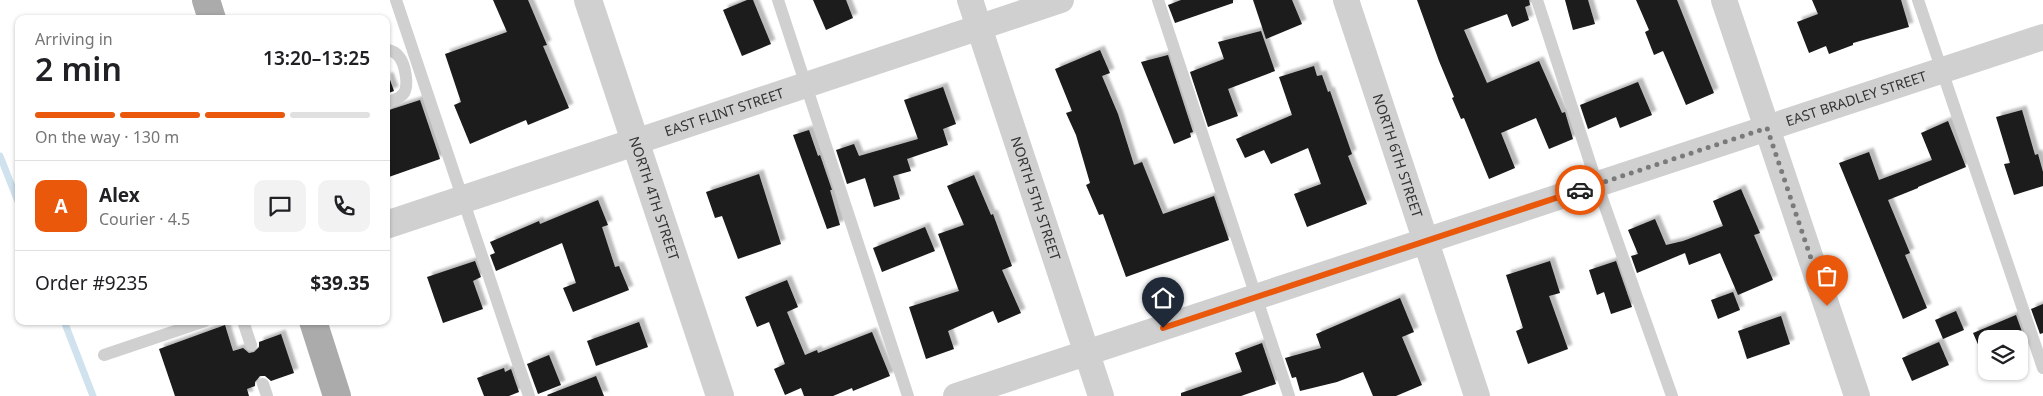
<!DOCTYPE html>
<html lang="en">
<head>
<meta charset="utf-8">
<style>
  body { margin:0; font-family:"Noto Sans",sans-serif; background:#f2f2f2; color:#202124; height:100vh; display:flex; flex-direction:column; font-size:19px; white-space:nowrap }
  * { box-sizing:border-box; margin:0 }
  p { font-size:16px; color:#757577 }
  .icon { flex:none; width:28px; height:28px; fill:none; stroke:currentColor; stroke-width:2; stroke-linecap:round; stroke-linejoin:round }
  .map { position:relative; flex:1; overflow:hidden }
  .drawer { position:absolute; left:15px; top:15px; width:375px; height:310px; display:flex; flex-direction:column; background:#fff; border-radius:10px; box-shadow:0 1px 4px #0004 }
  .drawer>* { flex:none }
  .tools { position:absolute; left:1978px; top:330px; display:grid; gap:10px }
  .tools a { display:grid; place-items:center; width:50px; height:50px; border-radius:10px; background:#fff; box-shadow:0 1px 4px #0004; font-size:25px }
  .pin { position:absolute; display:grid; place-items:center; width:42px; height:42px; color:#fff; margin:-51px -21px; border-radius:50% 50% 50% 0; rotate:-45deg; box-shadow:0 0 5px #0007 }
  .pin .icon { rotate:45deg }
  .courier { position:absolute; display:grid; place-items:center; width:50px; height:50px; margin:-25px; border:4px solid #ea580c; border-radius:50%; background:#fff; color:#222; box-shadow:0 1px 6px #0007 }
  .summary em { font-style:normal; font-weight:600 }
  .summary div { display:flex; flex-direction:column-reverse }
  .summary { display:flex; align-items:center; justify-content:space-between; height:85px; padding:0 20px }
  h1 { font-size:32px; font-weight:600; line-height:38px }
  .bar { display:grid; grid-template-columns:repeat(4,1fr); gap:8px 5px; align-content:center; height:60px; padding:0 20px }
  .bar i { height:6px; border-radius:4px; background:#e0e0e0 }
  .bar .selected { background:#ea580c }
  .bar p { grid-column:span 4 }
  .line { display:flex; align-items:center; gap:12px; padding:0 20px; border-top:1px solid #e0e0e0 }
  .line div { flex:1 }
  .round { display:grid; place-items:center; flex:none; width:52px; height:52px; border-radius:10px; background:#f2f2f2 }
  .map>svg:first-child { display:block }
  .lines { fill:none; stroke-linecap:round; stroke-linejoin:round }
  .stream { stroke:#cfe2ee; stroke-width:7 }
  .building { fill:#1a1a1a; filter:url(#shadow) }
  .service { stroke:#d0d0d0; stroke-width:12 }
  .minor { stroke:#d0d0d0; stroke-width:26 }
  .tertiary { stroke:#d0d0d0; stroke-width:28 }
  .primary { stroke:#ababab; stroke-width:28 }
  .done { stroke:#7a7a7a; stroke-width:5; stroke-dasharray:0 9 }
  .route { stroke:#ea580c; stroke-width:6 }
  .labels { text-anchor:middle; stroke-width:5; stroke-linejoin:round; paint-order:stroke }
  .street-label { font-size:14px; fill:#333; stroke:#fff }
</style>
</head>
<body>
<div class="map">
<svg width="2043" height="396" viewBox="0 0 2043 396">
  <defs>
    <filter id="shadow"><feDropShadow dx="4.5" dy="-4.5" stdDeviation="1" flood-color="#0004"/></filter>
  </defs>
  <rect width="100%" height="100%" fill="#fff"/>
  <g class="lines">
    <g class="stream">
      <polyline points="0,156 19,204"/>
      <polyline points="64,321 93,396"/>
    </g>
  </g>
  <g class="building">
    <polygon points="493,0 528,0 547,45 543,46 569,108 528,125 526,120 470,144 454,105 461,102 445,54 507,32"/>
    <polygon points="747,0 753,0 771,44 742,56 723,10"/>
    <polygon points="813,0 846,0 853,18 826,30"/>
    <polygon points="1181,0 1233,0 1233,3 1175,23 1168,5"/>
    <polygon points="1253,0 1292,0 1302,24 1266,39"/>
    <polygon points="1417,0 1529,0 1530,5 1525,7 1529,20 1512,27 1507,14 1464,30 1487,83 1539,61 1562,113 1565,112 1573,139 1549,149 1536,118 1501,133 1515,168 1489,179 1464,118 1461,119 1452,98 1454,97 1439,61"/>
    <polygon points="1565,0 1588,0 1595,24 1573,30"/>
    <polygon points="1636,0 1677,0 1714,93 1686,105 1663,51 1654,55 1645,32 1649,30"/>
    <polygon points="1812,0 1901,0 1909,27 1853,43 1853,45 1829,54 1826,46 1809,53 1797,22 1818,14"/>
    <polygon points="1261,31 1275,71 1228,89 1238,116 1208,127 1190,72 1224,59 1218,42"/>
    <polygon points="1100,50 1110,73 1102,76 1118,114 1134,165 1142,162 1163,214 1214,196 1229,240 1126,277 1103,214 1099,215 1086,185 1090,183 1076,135 1066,113 1072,111 1055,69"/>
    <polygon points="1168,55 1193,132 1190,133 1191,137 1174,144 1141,62"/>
    <polygon points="1314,66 1317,76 1322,75 1328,92 1330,91 1352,154 1348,156 1367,204 1307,227 1294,194 1321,184 1308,148 1271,164 1264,150 1245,158 1236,139 1292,115 1279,77"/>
    <polygon points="386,77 389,77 394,91 386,94"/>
    <polygon points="1638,82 1652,115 1620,128 1616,117 1588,129 1580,105"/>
    <polygon points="943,87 956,124 943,129 948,145 907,159 911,171 893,176 900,199 874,207 865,178 847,184 836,150 854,144 859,156 918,139 904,100"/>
    <polygon points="420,100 440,159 386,178 386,111"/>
    <polygon points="2022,110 2035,155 2038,154 2043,172 2043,186 2014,195 2004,164 2010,163 1996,117"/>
    <polygon points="1948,121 1966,167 1918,187 1918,188 1888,200 1910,253 1905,255 1927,308 1903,319 1839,163 1869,152 1879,180 1932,160 1921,133"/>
    <polygon points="809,130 818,156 820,155 832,190 830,190 840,225 827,229 793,135"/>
    <polygon points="759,174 781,244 738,259 722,216 715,218 706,192"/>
    <polygon points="974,175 991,215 993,214 1012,266 1002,270 1021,313 998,323 993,311 948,331 954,349 926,359 909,307 959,291 938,234 964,225 947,186"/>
    <polygon points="1741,189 1760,233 1754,235 1773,280 1738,295 1720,253 1689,265 1685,253 1637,273 1631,256 1638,254 1628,230 1655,219 1666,245 1683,241 1723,226 1713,201"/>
    <polygon points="598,200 608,225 602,227 615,267 619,266 629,290 573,312 563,288 576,283 562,243 496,271 490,255 495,253 490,242 539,221 540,224"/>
    <polygon points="925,227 935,251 882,272 873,248"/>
    <polygon points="475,261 481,277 473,281 483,309 443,323 427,277"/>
    <polygon points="1550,261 1560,293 1549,296 1568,349 1528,364 1516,331 1523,328 1506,275"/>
    <polygon points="1616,261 1632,307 1611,314 1604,292 1597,295 1589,270"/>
    <polygon points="787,280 798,307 787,312 805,355 817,350 818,353 872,332 890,376 853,391 852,388 833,396 804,396 801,388 785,395 774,369 785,364 769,322 757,327 745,297"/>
    <polygon points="1733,292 1740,310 1718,319 1711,300"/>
    <polygon points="1400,298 1414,332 1402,337 1422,385 1396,396 1373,396 1363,372 1337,382 1300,391 1296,377 1292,378 1285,358 1321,348 1316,334"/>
    <polygon points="2043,304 2043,333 2040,334 2031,309"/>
    <polygon points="1956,311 1964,330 1943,339 1935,320"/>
    <polygon points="2016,315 2025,340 2019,343 2019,339 1986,339 1986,357 1984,358 1973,333"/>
    <polygon points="1781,316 1790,344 1747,359 1738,331"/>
    <polygon points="639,322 648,347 596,366 587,341"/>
    <polygon points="225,325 233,351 243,348 249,353 254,352 259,347 259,342 281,334 294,373 271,381 265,376 260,376 255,382 255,386 247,389 249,396 175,396 159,349"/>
    <polygon points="1939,342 1949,365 1912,381 1902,358"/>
    <polygon points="1262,343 1276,384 1241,396 1181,396 1181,393 1242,372 1235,353"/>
    <polygon points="549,355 561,385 538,394 527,364"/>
    <polygon points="504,368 505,372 511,369 519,392 509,396 484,396 477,378"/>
    <polygon points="596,376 604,396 548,396 547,395"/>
  </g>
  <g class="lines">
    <g class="service">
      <polyline points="396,0 529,396"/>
      <polyline points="778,0 908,396"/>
      <polyline points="1158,0 1289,396"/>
      <polyline points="1537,0 1597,184 1672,396"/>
      <polyline points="1918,0 2043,368"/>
      <path d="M386 49C392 51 396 52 400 58 405 65 409 85 404 93 400 99 392 100 386 103"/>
      <polyline points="243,321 251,345"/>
      <polyline points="104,355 205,321"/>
      <polyline points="263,384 267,396"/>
    </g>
    <g class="minor">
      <path id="s1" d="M970 0 1101 396"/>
      <path id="s2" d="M1346 0 1477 396"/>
      <polyline points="1724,0 1857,396"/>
      <path id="s3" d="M635 142 1061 0"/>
      <path id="s4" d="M956 396 2043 37"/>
    </g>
    <g class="tertiary">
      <path id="s5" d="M588 0 720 396"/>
      <polyline points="386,225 635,142"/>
    </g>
    <g class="primary">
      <polyline points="206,0 212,19"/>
      <polyline points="313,321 337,396"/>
    </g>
  </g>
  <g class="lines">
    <polyline class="done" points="1580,190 1767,128 1827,306"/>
    <polyline class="route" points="1163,328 1580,190"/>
  </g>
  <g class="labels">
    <g class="street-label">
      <text dy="5" stroke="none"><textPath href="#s4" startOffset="948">EAST BRADLEY STREET</textPath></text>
      <text dy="5" stroke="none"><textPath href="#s3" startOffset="94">EAST FLINT STREET</textPath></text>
      <text dy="5" stroke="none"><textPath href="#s2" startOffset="164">NORTH 6TH STREET</textPath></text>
      <text dy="5" stroke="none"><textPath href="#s5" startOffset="209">NORTH 4TH STREET</textPath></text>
      <text dy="5" stroke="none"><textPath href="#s1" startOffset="209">NORTH 5TH STREET</textPath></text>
    </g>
  </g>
</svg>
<div class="tools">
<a><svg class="icon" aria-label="layers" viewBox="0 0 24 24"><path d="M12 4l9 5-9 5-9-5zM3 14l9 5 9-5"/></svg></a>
</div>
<div class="pin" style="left:1827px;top:306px;background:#ea580c"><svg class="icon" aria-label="bag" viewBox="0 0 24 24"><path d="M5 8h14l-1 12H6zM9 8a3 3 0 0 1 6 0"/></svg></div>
<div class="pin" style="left:1163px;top:328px;background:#1f2937"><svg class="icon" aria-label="home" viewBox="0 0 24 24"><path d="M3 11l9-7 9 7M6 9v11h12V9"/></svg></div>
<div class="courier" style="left:1580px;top:190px"><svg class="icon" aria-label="car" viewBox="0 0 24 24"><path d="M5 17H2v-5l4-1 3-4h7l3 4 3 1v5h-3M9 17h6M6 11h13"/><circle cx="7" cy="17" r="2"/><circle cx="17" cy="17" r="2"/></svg></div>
<section class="drawer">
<div class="summary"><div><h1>2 min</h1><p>Arriving in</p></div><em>13:20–13:25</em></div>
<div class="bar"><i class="selected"></i><i class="selected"></i><i class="selected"></i><i></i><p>On the way · 130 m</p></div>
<div class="line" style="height:90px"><b class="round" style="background:#ea580c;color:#fff">A</b><div><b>Alex</b><p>Courier · 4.5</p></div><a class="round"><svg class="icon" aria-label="chat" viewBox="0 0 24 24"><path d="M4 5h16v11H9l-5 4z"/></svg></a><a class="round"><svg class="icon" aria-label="phone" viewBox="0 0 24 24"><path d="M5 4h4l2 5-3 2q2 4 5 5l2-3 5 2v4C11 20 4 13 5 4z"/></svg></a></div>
<div class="line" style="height:65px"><div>Order #9235</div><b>$39.35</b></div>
</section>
</div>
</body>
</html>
